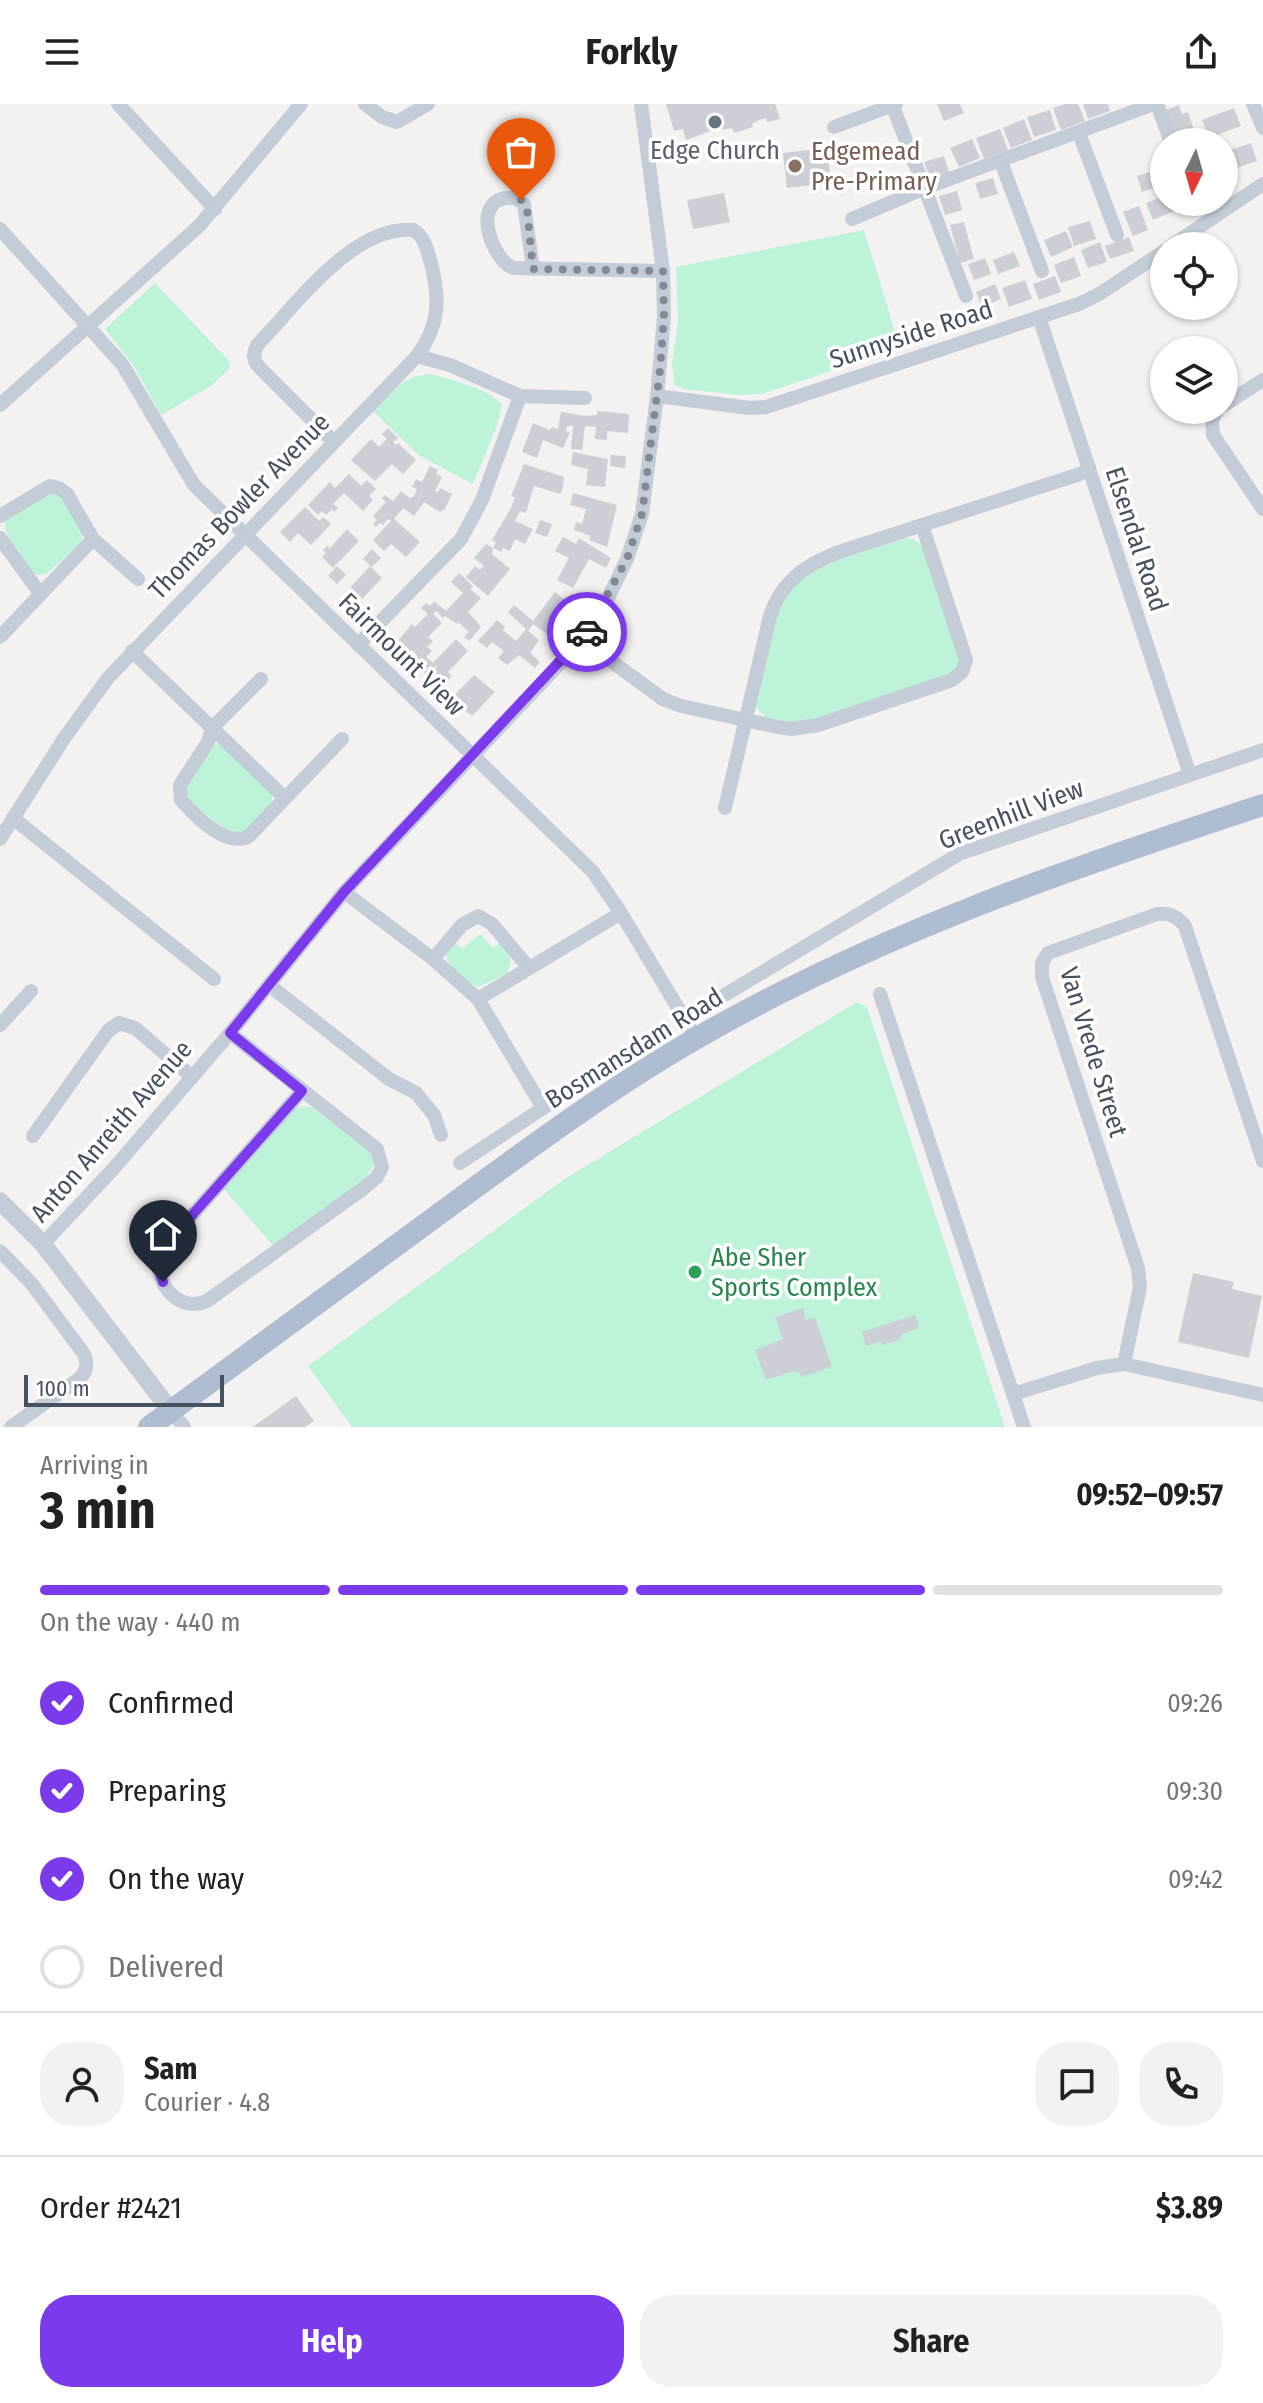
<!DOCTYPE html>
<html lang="en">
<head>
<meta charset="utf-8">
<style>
  body { margin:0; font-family:"Fira Sans Condensed",sans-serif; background:#f2f2f2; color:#202124; height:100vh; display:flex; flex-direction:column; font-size:30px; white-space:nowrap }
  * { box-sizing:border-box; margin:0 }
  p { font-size:26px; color:#757577 }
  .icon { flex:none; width:44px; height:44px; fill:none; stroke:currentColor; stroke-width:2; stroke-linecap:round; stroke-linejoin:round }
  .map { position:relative; height:1323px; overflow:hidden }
  .sheet { display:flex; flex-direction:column; background:#fff; flex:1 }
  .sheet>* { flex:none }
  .needle { width:52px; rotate:185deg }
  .tools { position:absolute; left:1150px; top:24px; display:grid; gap:16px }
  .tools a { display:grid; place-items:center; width:88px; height:88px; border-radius:50%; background:#fff; box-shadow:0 2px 6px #0004; font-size:40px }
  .scale { position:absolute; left:24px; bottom:20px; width:200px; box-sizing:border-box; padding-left:8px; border:4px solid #475261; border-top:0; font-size:22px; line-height:28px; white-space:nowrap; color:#475261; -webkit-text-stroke:6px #fff; paint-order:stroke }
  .pin { position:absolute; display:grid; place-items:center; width:68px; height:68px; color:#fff; margin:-82px -34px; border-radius:50% 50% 50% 0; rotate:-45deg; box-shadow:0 0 8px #0007 }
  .pin .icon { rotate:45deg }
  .courier { position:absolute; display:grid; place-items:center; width:80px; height:80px; margin:-40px; border:6px solid #7c3aed; border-radius:50%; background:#fff; color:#222; box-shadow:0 2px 10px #0007 }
  .summary em { font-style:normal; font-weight:700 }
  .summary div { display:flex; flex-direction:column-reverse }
  .summary { display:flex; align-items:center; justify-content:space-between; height:136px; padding:0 40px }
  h1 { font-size:52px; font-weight:700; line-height:60px }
  .bar { display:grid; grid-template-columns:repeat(4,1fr); gap:12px 8px; align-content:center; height:96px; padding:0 40px }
  .bar i { height:10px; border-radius:6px; background:#e0e0e0 }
  .bar .on { background:#7c3aed }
  .bar p { grid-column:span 4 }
  .line { display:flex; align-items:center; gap:20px; padding:0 40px; border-top:2px solid #e0e0e0 }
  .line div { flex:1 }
  .round { display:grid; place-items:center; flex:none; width:84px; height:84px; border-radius:32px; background:#f2f2f2 }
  ol { padding:0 40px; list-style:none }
  li { display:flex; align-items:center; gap:24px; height:88px }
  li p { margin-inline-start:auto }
  li .icon { padding:8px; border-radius:50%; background:#7c3aed; color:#fff; stroke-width:4 }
  li:last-child { color:#757577 }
  li i { width:44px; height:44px; border:4px solid #e0e0e0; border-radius:50% }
  .cta { display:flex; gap:16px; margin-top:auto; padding:16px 40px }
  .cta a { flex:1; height:92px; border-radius:32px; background:#7c3aed; color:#fff; font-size:32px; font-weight:700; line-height:92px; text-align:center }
  .cta a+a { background:#f2f2f2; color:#202124 }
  header { display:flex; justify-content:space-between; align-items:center; height:104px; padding:0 40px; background:#fff; font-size:36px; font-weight:700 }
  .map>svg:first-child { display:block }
  .green { fill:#bdf3d8 }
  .building { fill:#cdcfd7 }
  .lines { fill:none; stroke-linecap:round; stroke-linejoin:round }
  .minor { stroke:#c4ccd7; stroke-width:14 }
  .tertiary { stroke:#c4ccd7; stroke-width:18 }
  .primary { stroke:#afbdd2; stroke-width:22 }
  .done { stroke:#848a93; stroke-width:8; stroke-dasharray:0 14.4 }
  .route { stroke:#7c3aed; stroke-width:10 }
  .worship-dot { fill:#6b7280; stroke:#fff; stroke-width:3 }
  .education-dot { fill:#8d6e63; stroke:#fff; stroke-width:3 }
  .leisure-dot { fill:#2e9e5b; stroke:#fff; stroke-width:3 }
  .labels { text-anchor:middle; stroke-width:7; stroke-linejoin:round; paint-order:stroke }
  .worship-label { font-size:26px; fill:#5b616d; stroke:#fff }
  .education-label { font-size:26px; fill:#785e54; stroke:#fff; text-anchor:start }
  .street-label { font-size:26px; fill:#475261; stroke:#fff }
  .leisure-label { font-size:26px; fill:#27864d; stroke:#fff; text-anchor:start }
</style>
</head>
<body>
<header><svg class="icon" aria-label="menu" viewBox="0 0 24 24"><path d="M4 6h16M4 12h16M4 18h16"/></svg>Forkly<svg class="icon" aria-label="share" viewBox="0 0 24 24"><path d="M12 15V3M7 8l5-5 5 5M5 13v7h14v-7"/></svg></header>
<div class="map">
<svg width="1263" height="1323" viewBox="0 0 1263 1323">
  <rect width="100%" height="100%" fill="#f4f1f1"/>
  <g class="green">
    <polygon points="864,126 900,244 762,290 737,291 684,285 675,281 672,260 678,217 676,163"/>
    <polygon points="155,179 229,257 230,264 211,282 161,311 134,262 105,225"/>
    <path d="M430 270C449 275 491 285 502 301L496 324 473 380 420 352 373 307C391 288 403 272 430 270Z"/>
    <path d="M50 389 62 392 83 429 80 440 46 470C40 471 39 472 33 469 22 464 3 430 5 417Z"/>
    <polygon points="906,434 914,435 922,442 959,556 958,563 950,570 801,619 766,614 756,603 778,506 797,478 826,460"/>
    <polygon points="218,640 222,641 272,690 272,699 245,727 230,729 187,696 186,681 211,642"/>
    <path d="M480 830 493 844 501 838 511 856 507 869 479 883C466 879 448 865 446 851L454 838 462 845Z"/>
    <polygon points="857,898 867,903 1005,1323 352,1323 308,1262 566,1074"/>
    <path d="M302 1002 311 1003 370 1047 375 1056C366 1088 302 1125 275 1144L223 1084 295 1005Z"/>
  </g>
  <g class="building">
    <polygon points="666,0 775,0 780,15 767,18 766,14 759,16 752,20 753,23 734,29 732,24 722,26 721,23 686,36 683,25 674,27"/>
    <polygon points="937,0 960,0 964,9 944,17"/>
    <polygon points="1065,0 1078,0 1085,17 1061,26 1053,4"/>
    <polygon points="1083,0 1108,0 1110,7 1088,15"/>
    <polygon points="1179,1 1182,10 1188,8 1194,26 1189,28 1192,38 1177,38 1165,6"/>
    <polygon points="1234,4 1241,22 1209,34 1202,16"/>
    <polygon points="1050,6 1056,26 1034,33 1027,13"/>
    <polygon points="1024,15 1032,36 1011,44 1003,24"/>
    <polygon points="1000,25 1008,46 984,55 976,34"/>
    <polygon points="972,35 980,54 959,63 950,44"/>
    <polygon points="1251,39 1257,57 1224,68 1224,48"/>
    <polygon points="827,44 831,79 787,84 783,49"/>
    <polygon points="944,52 949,68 930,74 924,58"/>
    <polygon points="1160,65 1164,81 1142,88 1137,72"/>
    <polygon points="993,74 998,90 980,95 975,79"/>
    <polygon points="957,87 962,106 945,111 939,92"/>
    <polygon points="724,89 730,118 693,125 687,96"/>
    <polygon points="1164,92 1164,98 1172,98 1175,107 1153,116 1146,99"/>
    <polygon points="1174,98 1201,98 1202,102 1179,110"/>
    <polygon points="1139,102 1148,126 1133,132 1123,108"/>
    <polygon points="1090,117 1096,135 1074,142 1068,123"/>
    <polygon points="964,118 974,155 960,159 950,121"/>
    <polygon points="1066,127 1073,143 1051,153 1044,136"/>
    <polygon points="1129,133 1134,147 1110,155 1105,142"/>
    <polygon points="1100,138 1107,158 1088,164 1081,146"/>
    <polygon points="1014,148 1020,162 998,170 993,156"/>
    <polygon points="1074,153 1081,172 1061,179 1054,161"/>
    <polygon points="985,154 991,170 974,176 968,160"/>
    <polygon points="1055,172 1061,188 1039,196 1033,180"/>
    <polygon points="1025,176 1032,195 1009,203 1002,184"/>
    <polygon points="995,180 1001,195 982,203 976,188"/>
    <polygon points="597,307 629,310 628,329 607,327 607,336 595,335 596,323 585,322 582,346 571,345 573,322 567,322 566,328 570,328 563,344 543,336 537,354 522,348 533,319 550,326 552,323 558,325 561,308 585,312 597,311"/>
    <polygon points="388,324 398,334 393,338 396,341 398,339 416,356 403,370 392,360 375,377 351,356 371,335 379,343 387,335 382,330"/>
    <polygon points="573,348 608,355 605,383 586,381 588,365 571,361"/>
    <polygon points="611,351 626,352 625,364 610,362"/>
    <polygon points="524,360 564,373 563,384 560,390 534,382 526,409 520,407 515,417 533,425 525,440 515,435 510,447 503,444 501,448 493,444 492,450 510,465 488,492 466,473 475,462 480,466 484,462 474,454 486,440 493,444 496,438 492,436 511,404 515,393 511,392"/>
    <polygon points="430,362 438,366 436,370 442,373 435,387 438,388 440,384 452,390 445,405 440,408 424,398 414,412 403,404 394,415 420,438 406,453 391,440 384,447 373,436 391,417 388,415 383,421 380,419 376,423 373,420 377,416 373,412 386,398 382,394 385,391 393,397 401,387 410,394 414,392 417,385 412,383 416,375 422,378"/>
    <polygon points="349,370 361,382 367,376 376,385 369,392 373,396 363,407 344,389 333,400 338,404 334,408 330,404 331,407 326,411 322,407 318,411 308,401 330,378 335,384"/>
    <polygon points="573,389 617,401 607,443 589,436 591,432 574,426 576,418 582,420 586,405 570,401"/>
    <polygon points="305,403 319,417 323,413 331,420 311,441 298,429 290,438 280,428"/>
    <polygon points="540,416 552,420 547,433 535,429"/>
    <polygon points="347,425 359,437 333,464 322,453 326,449 323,446 327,442 330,444"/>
    <polygon points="563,433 576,440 579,434 611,454 606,464 589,455 573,484 557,476 569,454 555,447"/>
    <polygon points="372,445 381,454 372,463 363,455"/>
    <polygon points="337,462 346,471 337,480 328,472"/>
    <polygon points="370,462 382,474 362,495 350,484"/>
    <polygon points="459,469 473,482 470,485 481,494 468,508 481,523 469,537 464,533 469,528 458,518 457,520 445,512 443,514 436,507 433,510 442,519 428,533 433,537 427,543 432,547 426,553 433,559 456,535 468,547 448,568 452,572 443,581 431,569 437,563 436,562 427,571 418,562 415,565 405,555 401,559 395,554 400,549 411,557 417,551 412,546 410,548 398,537 412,520 415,523 428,510 421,504 426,499 430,502 434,497 446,507 463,489 451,478"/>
    <polygon points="555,488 571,501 550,532 533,520 528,527 508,508 514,501 533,517"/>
    <polygon points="497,516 505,523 503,526 516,537 526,525 539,536 530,549 540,558 535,564 519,551 507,561 498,554 504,547 492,538 487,544 478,537"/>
    <polygon points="474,571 495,588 472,612 451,595"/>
    <polygon points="1193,1169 1234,1178 1232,1185 1262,1192 1249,1254 1178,1238"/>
    <polygon points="803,1204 806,1216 815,1213 832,1263 801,1273 799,1268 795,1269 794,1267 766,1276 755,1246 783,1235 775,1213"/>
    <polygon points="915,1211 919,1224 900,1231 901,1235 882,1241 881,1237 866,1242 862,1228"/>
    <polygon points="296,1292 314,1317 305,1323 253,1323"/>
  </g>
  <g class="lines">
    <g class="minor">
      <polyline points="118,0 215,105"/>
      <polyline points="365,0 382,13 397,18 428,0"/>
      <polyline points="892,0 966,192"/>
      <polyline points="1157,0 1171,38"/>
      <polyline points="1253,0 1263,24"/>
      <polyline points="834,23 896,0"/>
      <polyline points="1079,29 1117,131"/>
      <polyline points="1001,58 1042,167"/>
      <polyline points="852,115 925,84 1154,0"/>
      <polyline points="0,125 122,260 194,381 593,768 621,809 696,934"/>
      <polyline points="1171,142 1263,80"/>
      <path d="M533 165 524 100 515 94C466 90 493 159 514 164L663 167"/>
      <polyline points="1039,213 1190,671"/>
      <polyline points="657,292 750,304 766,303 1079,200 1101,189 1164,147"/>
      <polyline points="0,301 199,122 301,0"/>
      <polyline points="1224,301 1263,276"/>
      <polyline points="1217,306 1212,316 1213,331 1263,405"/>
      <path d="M334 338 259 263C252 255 253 247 259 239 298 199 352 122 413 126 425 132 427 147 431 159 440 195 440 221 417 252"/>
      <polyline points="0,412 50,382 59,384 67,390 93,435 138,475"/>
      <polyline points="0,434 39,488"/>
      <polyline points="0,533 93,435"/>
      <polyline points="582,536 663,595 681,602 778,623 792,625 818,621 952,576 962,568 966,556 922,421"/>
      <polyline points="358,541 461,435 482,396 520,292"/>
      <polyline points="132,547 285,694"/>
      <path d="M261 575 212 624 208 638 180 681 181 696C195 712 225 743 248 733L342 635"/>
      <path d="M725 704 770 512C781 478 804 462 836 449L1080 370 1089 364"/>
      <polyline points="13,714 214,875"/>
      <polyline points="0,735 65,633 108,574 417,252 450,261 520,292 585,294"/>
      <polyline points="344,788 433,855 478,895 543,1004"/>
      <polyline points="433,855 462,821 478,812 492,820 529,864"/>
      <polyline points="269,881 389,975 416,989 434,1011 441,1031"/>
      <polyline points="880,890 1024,1323"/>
      <polyline points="478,895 621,809"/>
      <polyline points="708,901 959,750 1263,646"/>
      <polyline points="0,921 31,887"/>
      <path d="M230 929 377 1045 382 1063 377 1073 364 1084 207 1197C176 1211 148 1172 163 1144L302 987"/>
      <polyline points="33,1032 108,927 119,919 135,924 191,972"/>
      <polyline points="460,1059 543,1004 654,936"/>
      <polyline points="43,1140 115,1063 230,929 344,788 582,536 605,500 627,455 642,410 657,292 664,213 663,167 641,0"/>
      <path d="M0 1147 32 1180 84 1250C88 1259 87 1268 79 1275L11 1323"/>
      <path d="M1124 1260 1140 1183 1138 1164 1042 873V859L1048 849 1157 810C1170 809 1177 812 1185 822L1263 1057"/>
      <polyline points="1013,1290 1097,1264 1124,1260 1263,1291"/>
      <polyline points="171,1307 184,1323"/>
    </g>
    <polyline class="tertiary" points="0,1097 43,1140 171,1307"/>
    <path class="primary" d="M149 1323C245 1253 340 1183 435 1113 521 1050 605 987 697 934 875 831 1068 765 1263 701"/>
  </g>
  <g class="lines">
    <polyline class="done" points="521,96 527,105 533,165 663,167 664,213 660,266 642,410 627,455 587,528"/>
    <polyline class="route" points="163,1178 157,1161 163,1144 302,987 230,929 344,788 587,528"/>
  </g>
  <circle class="worship-dot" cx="715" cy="18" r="8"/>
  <circle class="education-dot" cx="795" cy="62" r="8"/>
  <circle class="leisure-dot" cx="695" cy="1168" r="8"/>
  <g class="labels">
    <g class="worship-label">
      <text x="715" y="55">Edge Church</text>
    </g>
    <g class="education-label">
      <text x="811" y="56">Edgemead<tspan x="811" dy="30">Pre-Primary</tspan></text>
    </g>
    <g class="street-label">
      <text transform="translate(911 230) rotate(-18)" y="9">Sunnyside Road</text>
      <text transform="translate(239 402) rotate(-46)" y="9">Thomas Bowler Avenue</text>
      <text transform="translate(1137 435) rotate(72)" y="9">Elsendal Road</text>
      <text transform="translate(402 550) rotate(44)" y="9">Fairmount View</text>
      <text transform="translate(1011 710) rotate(-21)" y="9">Greenhill View</text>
      <text transform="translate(634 944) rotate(-32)" y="9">Bosmansdam Road</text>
      <text transform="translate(1094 948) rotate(73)" y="9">Van Vrede Street</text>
      <text transform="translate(111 1027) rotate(-49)" y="9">Anton Anreith Avenue</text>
    </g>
    <g class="leisure-label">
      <text x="711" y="1162">Abe Sher<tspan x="711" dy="30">Sports Complex</tspan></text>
    </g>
  </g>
</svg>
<div class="tools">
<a><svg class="needle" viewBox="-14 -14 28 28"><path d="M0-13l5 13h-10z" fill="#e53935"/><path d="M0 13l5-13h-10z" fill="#757577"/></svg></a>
<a><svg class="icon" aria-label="locate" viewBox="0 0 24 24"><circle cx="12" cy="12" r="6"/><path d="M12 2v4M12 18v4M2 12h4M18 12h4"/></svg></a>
<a><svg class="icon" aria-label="layers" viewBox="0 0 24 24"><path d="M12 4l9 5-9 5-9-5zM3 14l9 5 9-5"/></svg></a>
</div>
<div class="scale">100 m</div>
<div class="pin" style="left:521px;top:96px;background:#ea580c"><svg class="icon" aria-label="bag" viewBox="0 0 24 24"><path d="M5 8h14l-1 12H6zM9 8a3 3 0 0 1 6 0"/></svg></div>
<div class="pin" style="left:163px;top:1178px;background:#1f2937"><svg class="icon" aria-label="home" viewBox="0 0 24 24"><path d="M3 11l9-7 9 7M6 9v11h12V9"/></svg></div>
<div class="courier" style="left:587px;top:528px"><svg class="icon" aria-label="car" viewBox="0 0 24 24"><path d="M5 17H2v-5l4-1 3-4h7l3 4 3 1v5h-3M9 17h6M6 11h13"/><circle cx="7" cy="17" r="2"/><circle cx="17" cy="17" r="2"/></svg></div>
</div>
<section class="sheet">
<div class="summary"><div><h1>3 min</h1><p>Arriving in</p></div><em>09:52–09:57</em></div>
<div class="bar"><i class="on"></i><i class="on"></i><i class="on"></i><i></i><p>On the way · 440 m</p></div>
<ol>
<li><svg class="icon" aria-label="check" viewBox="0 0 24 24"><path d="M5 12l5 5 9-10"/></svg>Confirmed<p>09:26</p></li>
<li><svg class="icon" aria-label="check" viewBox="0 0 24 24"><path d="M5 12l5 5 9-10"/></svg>Preparing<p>09:30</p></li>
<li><svg class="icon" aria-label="check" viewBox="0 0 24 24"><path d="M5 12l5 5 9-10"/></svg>On the way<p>09:42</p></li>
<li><i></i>Delivered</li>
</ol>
<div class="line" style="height:144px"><a class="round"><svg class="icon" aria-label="person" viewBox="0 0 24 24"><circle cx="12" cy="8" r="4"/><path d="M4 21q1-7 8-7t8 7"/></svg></a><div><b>Sam</b><p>Courier · 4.8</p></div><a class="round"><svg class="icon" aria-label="chat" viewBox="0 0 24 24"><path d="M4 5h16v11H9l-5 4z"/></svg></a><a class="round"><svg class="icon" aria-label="phone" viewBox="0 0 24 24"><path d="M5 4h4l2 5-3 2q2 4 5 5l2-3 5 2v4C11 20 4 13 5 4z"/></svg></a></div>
<div class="line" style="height:104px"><div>Order #2421</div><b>$3.89</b></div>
<div class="cta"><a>Help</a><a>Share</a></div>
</section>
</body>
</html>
